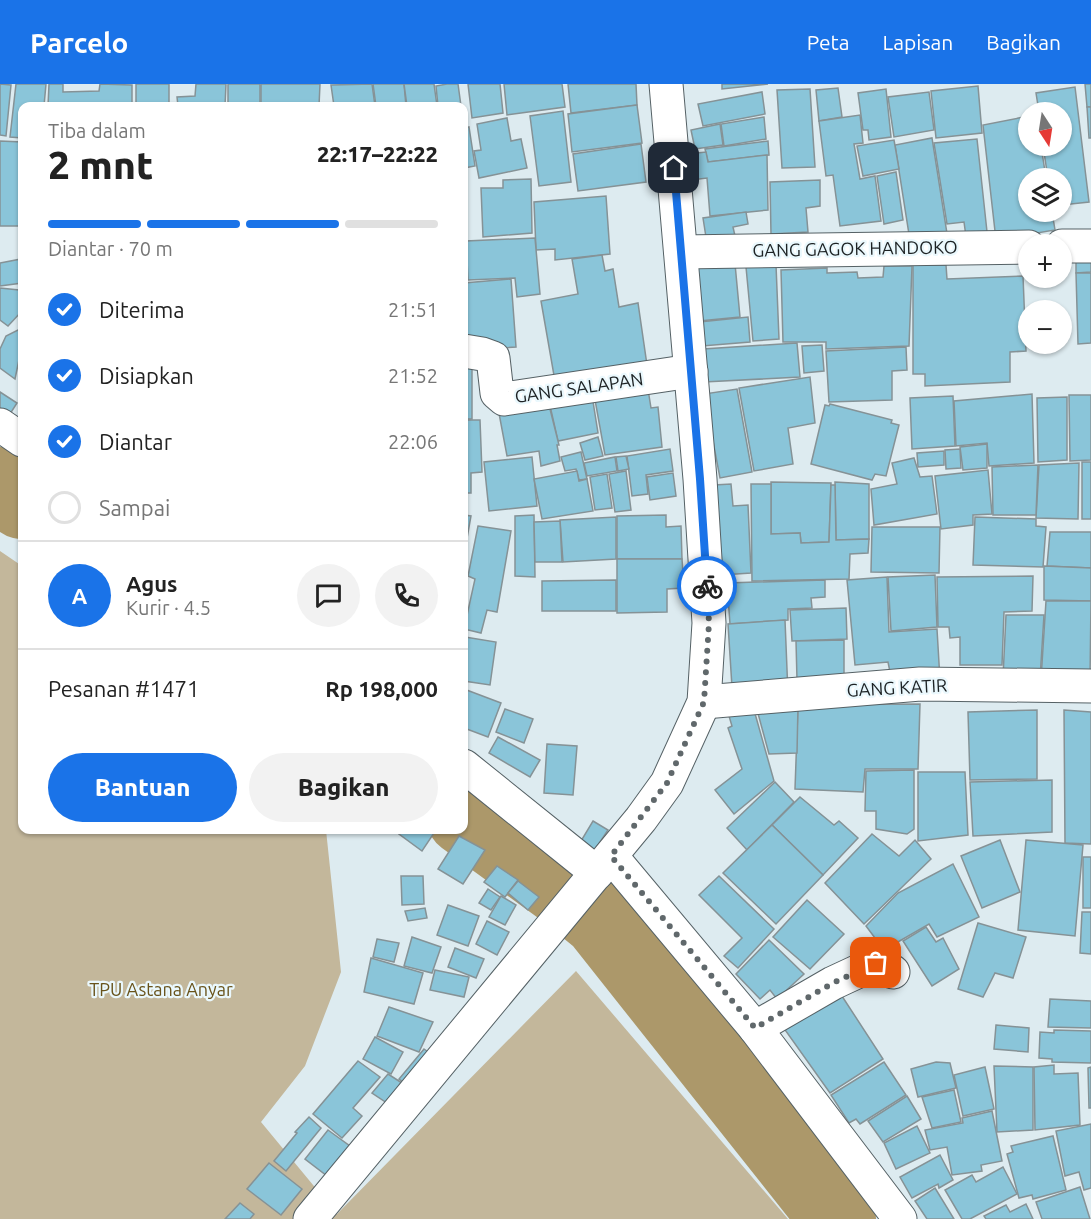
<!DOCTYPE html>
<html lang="id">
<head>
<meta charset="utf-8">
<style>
  body { margin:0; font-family:Ubuntu,sans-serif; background:#f2f2f2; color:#222; height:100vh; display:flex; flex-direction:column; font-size:22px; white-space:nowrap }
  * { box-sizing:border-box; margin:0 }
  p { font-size:20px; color:#767676 }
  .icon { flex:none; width:33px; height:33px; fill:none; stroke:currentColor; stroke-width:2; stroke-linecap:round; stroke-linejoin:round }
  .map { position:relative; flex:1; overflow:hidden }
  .sheet { position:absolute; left:18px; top:18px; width:450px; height:732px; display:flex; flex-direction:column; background:#fff; border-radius:12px; box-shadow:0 2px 4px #0004 }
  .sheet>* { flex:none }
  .needle { width:39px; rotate:168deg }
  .tools { position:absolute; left:1018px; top:18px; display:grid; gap:12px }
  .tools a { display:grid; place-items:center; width:54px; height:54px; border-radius:50%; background:#fff; box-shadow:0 2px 4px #0004; font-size:30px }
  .pin { position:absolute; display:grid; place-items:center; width:51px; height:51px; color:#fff; margin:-26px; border-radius:12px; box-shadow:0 3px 9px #0006 }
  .courier { position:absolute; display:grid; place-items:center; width:60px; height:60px; margin:-30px; border:4px solid #1a73e8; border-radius:50%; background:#fff; color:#222; box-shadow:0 2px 8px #0007 }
  .headline em { font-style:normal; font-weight:800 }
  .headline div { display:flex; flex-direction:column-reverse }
  .headline { display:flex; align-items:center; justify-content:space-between; height:102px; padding:0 30px }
  h1 { font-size:39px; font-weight:800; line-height:45px }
  .bar { display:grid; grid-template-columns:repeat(4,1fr); gap:9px 6px; align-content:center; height:72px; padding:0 30px }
  .bar i { height:8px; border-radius:4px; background:#e0e0e0 }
  .bar .selected { background:#1a73e8 }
  .bar p { grid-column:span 4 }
  .line { display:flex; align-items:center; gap:15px; padding:0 30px; border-top:2px solid #e0e0e0 }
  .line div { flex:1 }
  .round { display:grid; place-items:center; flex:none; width:63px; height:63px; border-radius:32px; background:#f2f2f2 }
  ol { padding:0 30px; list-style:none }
  li { display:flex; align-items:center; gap:18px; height:66px }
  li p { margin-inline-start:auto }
  li .icon { padding:6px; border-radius:50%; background:#1a73e8; color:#fff; stroke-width:4 }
  li:last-child { color:#767676 }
  li i { width:33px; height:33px; border:3px solid #e0e0e0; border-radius:50% }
  .cta { display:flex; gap:12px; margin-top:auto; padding:12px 30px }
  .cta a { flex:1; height:69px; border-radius:36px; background:#1a73e8; color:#fff; font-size:24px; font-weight:800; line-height:69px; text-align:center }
  .cta a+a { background:#f2f2f2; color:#222 }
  header { display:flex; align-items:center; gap:36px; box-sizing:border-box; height:84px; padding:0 30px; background:#1a73e8; color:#fff }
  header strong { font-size:28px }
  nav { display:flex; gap:33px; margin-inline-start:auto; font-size:21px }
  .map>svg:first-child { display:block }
  .green { fill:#c3b79b }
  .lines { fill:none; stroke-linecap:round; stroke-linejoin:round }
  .river { stroke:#ac986a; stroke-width:76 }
  .building { fill:#8ac5d9; stroke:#859296; stroke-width:1.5 }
  .minor-casing { stroke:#556165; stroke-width:35 }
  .minor { stroke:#fff; stroke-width:33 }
  .done { stroke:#60686b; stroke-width:6; stroke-dasharray:0 10.8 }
  .route { stroke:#1a73e8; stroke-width:8 }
  .labels { text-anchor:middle; stroke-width:4.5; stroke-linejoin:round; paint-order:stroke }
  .street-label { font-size:18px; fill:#1d2224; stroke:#eaf8fd }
  .park-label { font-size:18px; fill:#69531b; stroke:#eaf8fd }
</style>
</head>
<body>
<header>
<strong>Parcelo</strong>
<nav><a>Peta</a><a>Lapisan</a><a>Bagikan</a></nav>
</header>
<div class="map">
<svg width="1091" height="1135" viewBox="0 0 1091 1135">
  <rect width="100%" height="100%" fill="#ddebf0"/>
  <polygon class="green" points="0,467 22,482 22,746 326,746 341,888 305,982 261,1038 337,1130 576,887 788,1135 0,1135"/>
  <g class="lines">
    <g class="river">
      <polyline points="0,401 22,417"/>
      <polyline points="464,733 563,805 600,835 838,1135"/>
    </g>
  </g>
  <g class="building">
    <polygon points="0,0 11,1 6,52 0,51"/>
    <polygon points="16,0 46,0 44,22 22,22 22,54 10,53"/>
    <polygon points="49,0 63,0 63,8 99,7 100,0 132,1 132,22 48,22"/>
    <rect x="136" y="0" width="33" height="22"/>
    <polygon points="196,0 226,0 225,22 178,22 177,13 195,12"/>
    <rect x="228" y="0" width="32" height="22"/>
    <polygon points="261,0 320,0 319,22 261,22"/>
    <polygon points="372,0 375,22 334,22 331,1"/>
    <polygon points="373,0 404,0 406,22 376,22"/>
    <polygon points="404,0 434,0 437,22 407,22"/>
    <polygon points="447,0 458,0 461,22 438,22 436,2"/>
    <polygon points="468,0 500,0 503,29 472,34"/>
    <polygon points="504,0 562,0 565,23 507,31"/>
    <polygon points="568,0 636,0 637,21 571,29"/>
    <polygon points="722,0 768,0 722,5"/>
    <polygon points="1085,0 1091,0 1091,23 1087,23"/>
    <polygon points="978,2 982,49 936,54 931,7"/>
    <polygon points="1075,3 1089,118 1062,121 1062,94 1048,94 1043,62 1062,62 1062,28 1039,28 1036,9"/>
    <polygon points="838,4 842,33 819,37 816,6"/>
    <polygon points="810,5 815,83 782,84 777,6"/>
    <polygon points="886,5 891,53 869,56 868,46 863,46 858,9"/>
    <polygon points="762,8 765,30 703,42 698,20"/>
    <polygon points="929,8 934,46 894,53 888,13"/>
    <polygon points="637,21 642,59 572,68 568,30"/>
    <polygon points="1087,23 1091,23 1091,54 1089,54"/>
    <polygon points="563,27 571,98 539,102 530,32"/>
    <polygon points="860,31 863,59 854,60 860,95 875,92 881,137 840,142 833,91 826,92 819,37"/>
    <polygon points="1029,32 1029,62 1041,62 1046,94 1029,94 1029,128 1052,128 1055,146 996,156 983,41"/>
    <polygon points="764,33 766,55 724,62 721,40"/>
    <polygon points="507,34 511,57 521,55 527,84 479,94 474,67 481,66 477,40"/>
    <polygon points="720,40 723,61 695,65 691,46"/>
    <polygon points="469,43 475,82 464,84 464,44"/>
    <polygon points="932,54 948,156 911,163 895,61"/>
    <polygon points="977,55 988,157 967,160 964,138 947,140 934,59"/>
    <polygon points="894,56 899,85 863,92 857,62"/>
    <polygon points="0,57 22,58 22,142 0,142"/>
    <polygon points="768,57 769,71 708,78 705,65"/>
    <polygon points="641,60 646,98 578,107 573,70"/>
    <polygon points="706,68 708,78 767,71 768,126 710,132 707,94 691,96 688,70"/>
    <polygon points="896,88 903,136 884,140 877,92"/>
    <polygon points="531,95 532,149 483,153 481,104 503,104 503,96"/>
    <polygon points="820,96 820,122 806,124 808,148 771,150 770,98"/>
    <polygon points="606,112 610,170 555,176 555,165 536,166 534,118"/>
    <polygon points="746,128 748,140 733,143 737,161 708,166 703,134"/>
    <polygon points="535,154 540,210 517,213 515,194 468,196 466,157"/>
    <polygon points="734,169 740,233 699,237 693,175"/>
    <polygon points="602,171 605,187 613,185 619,223 638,219 648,288 556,303 541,217 578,210 572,175"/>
    <polygon points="1076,171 1091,171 1091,188 1076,189"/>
    <polygon points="21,175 22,199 0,202 0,179"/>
    <polygon points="776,181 779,255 753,257 746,183"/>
    <polygon points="913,181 946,181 947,195 1023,192 1026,267 1010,268 1010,298 925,302 925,290 913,290"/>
    <polygon points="884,182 912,182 909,262 826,265 826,258 783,258 781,186 827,184 827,189 857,188 858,194 883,193"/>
    <polygon points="1076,189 1091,189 1091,259 1078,260"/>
    <polygon points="511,195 516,263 464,267 464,199"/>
    <polygon points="0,204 19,206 22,211 22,227 8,242 0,236"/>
    <polygon points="748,233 750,258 702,262 699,238"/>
    <polygon points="22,244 22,270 20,271 15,295 0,284 0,265 6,252"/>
    <polygon points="797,259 800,293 704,298 703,265"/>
    <polygon points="822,261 824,287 804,289 802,262"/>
    <polygon points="906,263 907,286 892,287 892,316 829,318 826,267"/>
    <rect x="464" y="274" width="8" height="61"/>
    <polygon points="810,293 815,339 788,344 793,380 754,387 739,304"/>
    <polygon points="647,299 651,324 658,323 662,363 605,371 593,305"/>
    <polygon points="591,305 598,349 558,357 548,313"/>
    <polygon points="737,305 752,388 720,394 704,310"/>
    <polygon points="0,308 17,319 10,330 0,324"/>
    <polygon points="1032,310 1034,379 989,382 987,359 956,362 954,317"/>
    <polygon points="1069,311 1091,311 1091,376 1070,377"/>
    <polygon points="953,312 955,362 912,365 910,314"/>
    <polygon points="547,313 559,361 557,361 560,377 541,382 539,367 507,372 498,324"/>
    <polygon points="1067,313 1067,376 1038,378 1037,314"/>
    <polygon points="830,320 892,336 891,339 899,341 886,392 875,390 872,396 811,380 825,321 829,322"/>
    <polygon points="464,336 480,336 482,388 471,389 471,409 464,409"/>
    <polygon points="598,353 603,372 585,376 580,359"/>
    <polygon points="987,360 987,384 963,386 960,363"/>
    <polygon points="670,365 673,387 646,391 648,410 632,412 627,372"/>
    <polygon points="960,365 961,384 946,385 945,366"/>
    <polygon points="944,367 944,381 918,383 917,369"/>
    <polygon points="581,368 587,395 579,396 576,385 565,387 561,373"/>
    <polygon points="626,372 629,385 618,387 616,373"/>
    <polygon points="532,373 537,422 489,427 484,378"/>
    <polygon points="615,373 617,387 587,392 584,379"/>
    <polygon points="914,374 920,393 932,392 937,430 874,441 871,405 897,400 892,379"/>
    <rect x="1082" y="378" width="9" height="57"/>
    <polygon points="1079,379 1078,435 1036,434 1039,381"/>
    <polygon points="1038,381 1036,431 993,431 992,383"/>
    <polygon points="988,386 992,430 973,431 973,441 941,445 935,392"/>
    <polygon points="577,387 579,397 587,395 593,427 542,435 534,395"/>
    <polygon points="626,387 631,426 615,428 609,390"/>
    <polygon points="673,389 676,412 650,416 647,393"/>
    <polygon points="607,390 612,424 595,426 590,393"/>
    <polygon points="771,398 831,399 829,458 801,459 800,449 771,450"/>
    <polygon points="835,398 869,400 869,455 836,456"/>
    <polygon points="731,400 733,422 748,421 751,489 721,491 714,401"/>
    <polygon points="751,400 771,400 771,450 800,449 801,459 829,458 831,401 835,401 836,456 869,455 868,469 850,470 849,495 752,497"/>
    <polygon points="464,431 471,432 464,471"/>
    <polygon points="534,431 535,493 515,492 515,432"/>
    <polygon points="666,431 666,443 681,442 682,475 617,475 617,432"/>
    <polygon points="616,433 616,475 563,478 560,436"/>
    <polygon points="975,433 1036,435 1036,442 1046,443 1043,483 973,481"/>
    <polygon points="560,437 562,478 535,478 534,438"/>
    <polygon points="478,442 511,447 497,528 487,526 481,549 464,545 475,495 468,492"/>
    <polygon points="872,443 940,443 939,489 871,488"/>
    <polygon points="1050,448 1091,448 1091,484 1047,482"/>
    <polygon points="617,475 682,475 684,504 667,505 667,528 617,529"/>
    <polygon points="1044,482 1091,484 1091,517 1044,516"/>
    <polygon points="935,491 937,543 891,547 888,493"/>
    <polygon points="1033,492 1032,527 1004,528 1002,581 960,581 960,553 950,554 949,543 938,543 937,493"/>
    <polygon points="887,493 889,548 937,545 940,596 890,588 888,578 855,581 847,496"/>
    <polygon points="616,496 616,527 542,527 542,497"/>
    <polygon points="825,496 825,513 811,514 812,524 788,525 788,536 730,540 727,499"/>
    <polygon points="1046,517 1091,517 1090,595 1041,595"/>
    <polygon points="846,524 847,555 792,557 790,526"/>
    <polygon points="1006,531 1044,531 1040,595 1003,593"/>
    <polygon points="785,536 788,610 732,603 728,540"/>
    <polygon points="465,553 496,558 490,601 464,597"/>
    <polygon points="844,556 844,597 797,596 796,557"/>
    <polygon points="464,605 501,619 488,653 464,644"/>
    <polygon points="920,620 918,685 865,685 863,708 795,705 798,621"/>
    <polygon points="798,621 797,669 769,670 756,622"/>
    <polygon points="505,625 533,635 524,659 496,648"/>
    <polygon points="754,626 774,697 734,730 715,706 742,685 728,644 732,642 729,632"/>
    <polygon points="1037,626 1037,695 970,696 968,628"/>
    <polygon points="1064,626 1091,628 1091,760 1065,759"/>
    <polygon points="498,653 540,676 530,693 489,669"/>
    <polygon points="547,660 577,662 573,711 544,709"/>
    <polygon points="914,686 914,745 907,750 876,745 876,727 865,727 866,687"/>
    <polygon points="918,688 965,688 968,751 918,757"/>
    <polygon points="1052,696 1052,748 973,752 970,698"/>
    <polygon points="775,698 794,718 747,766 727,744"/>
    <polygon points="800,713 834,741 839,737 858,754 823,791 772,741"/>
    <polygon points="593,737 608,746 592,770 578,762"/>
    <polygon points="772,741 823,791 776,840 723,789"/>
    <polygon points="402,746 436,746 422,767 399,750"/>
    <polygon points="872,750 899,772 915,756 931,775 864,840 825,799"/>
    <polygon points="459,752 485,766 463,800 438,785"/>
    <polygon points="1000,756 1020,808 982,824 961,772"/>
    <polygon points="1026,756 1083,761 1075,852 1018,846"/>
    <rect x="1083" y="773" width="8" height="51"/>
    <polygon points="953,780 979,833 937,853 929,840 884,866 866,842 898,809"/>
    <polygon points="497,782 518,796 505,813 484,798"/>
    <polygon points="401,792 423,792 424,820 402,821"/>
    <polygon points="719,792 774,845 738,884 724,872 742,854 699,811"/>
    <polygon points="518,797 539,813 528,826 508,809"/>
    <polygon points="488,805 500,813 491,826 479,819"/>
    <polygon points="501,812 516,821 505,841 489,833"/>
    <polygon points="807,816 844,850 810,885 773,853"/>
    <polygon points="448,821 479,832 468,862 437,851"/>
    <polygon points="425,824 427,834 408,837 405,827"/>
    <polygon points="1082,828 1091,828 1091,870 1080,869"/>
    <polygon points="487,837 509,848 497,871 476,860"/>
    <polygon points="978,839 1026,853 1013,894 995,889 983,913 958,905"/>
    <polygon points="926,843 936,858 943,854 959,885 932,902 903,857"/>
    <polygon points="412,853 441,863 432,889 404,882"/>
    <polygon points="377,855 399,859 394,878 373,873"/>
    <polygon points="769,856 804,890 777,915 770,906 760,915 736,890"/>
    <polygon points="455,864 484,875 476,894 448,883"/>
    <polygon points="371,874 423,889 414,920 364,908"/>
    <polygon points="435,886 469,893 464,913 430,906"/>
    <polygon points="838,906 883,975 830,1009 783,943"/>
    <polygon points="1050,915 1091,917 1091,944 1048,943"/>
    <polygon points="389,923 433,938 419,968 377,952"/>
    <polygon points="996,941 1029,944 1028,968 994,965"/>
    <polygon points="1054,946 1091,947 1091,979 1052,978 1052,975 1039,974 1040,948 1054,949"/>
    <polygon points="375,953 403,968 391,990 363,975"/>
    <polygon points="424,965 435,973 410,1003 399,995"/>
    <polygon points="358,977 380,993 353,1024 362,1032 342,1054 313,1030"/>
    <polygon points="884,978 906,1011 860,1040 856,1035 849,1039 831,1011"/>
    <polygon points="936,978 950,979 956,1004 918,1013 911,985"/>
    <polygon points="1054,981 1054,990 1078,989 1080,1041 1035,1046 1034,983"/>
    <polygon points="994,982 1033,983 1033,1046 997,1048"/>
    <polygon points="985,983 994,1025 963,1032 954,991"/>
    <polygon points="1091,983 1091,1024 1089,1024 1088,984"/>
    <polygon points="388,990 402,999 387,1019 372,1009"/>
    <polygon points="954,1006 961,1038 932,1044 922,1013"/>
    <polygon points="907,1012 921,1035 883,1058 868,1037"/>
    <polygon points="992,1027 1002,1077 981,1081 982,1087 952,1091 947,1063 930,1066 925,1046 963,1039 962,1034"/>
    <polygon points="309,1033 321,1044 286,1087 274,1077 297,1049 295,1048"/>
    <polygon points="1091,1040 1091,1104 1084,1106 1079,1088 1065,1092 1056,1047"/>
    <polygon points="917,1042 930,1069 896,1085 884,1059"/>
    <polygon points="328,1046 354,1065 331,1095 305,1075"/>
    <polygon points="1053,1052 1066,1106 1033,1115 1032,1111 1019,1114 1007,1070 1013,1068 1011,1062"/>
    <polygon points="940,1071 953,1096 939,1104 938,1100 912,1114 900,1093"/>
    <polygon points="269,1079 302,1105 281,1131 247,1105"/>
    <polygon points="1003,1083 1017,1110 970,1135 962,1135 945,1106 972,1091 976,1098"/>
    <polygon points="1080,1103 1090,1135 1042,1135 1036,1118"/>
    <polygon points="935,1104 954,1135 927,1135 915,1117"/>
    <polygon points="240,1119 254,1130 250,1135 225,1135"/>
    <polygon points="1026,1120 1033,1135 986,1135 984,1132 1006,1121 1010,1128"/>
  </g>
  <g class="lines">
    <g class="minor-casing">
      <g id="minor">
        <polyline points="1062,162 1091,162"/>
        <polyline points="681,168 1029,163"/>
        <polyline points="464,267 482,270 493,274 497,309 504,315 691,287"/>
        <polyline points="0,341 22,356"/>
        <polyline points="704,618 920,600 1091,602"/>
        <polyline points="464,682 597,789"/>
        <polyline points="611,772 755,944 900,1135"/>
        <polyline points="755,944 833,899 876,879 882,880 893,888"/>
        <polyline points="310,1135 641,735 667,699 704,618 709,539 700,395 666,0"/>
      </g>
    </g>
    <use href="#minor" class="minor"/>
  </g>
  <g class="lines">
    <polyline class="done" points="707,502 709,539 704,618 667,699 611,772 755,944 833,899 876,879"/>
    <polyline class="route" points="674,84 700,395 707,502"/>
  </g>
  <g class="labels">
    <g class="street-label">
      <text transform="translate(855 165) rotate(-1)" y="6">GANG GAGOK HANDOKO</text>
      <text transform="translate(579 304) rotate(-8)" y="6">GANG SALAPAN</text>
      <text transform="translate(897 604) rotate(-3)" y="6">GANG KATIR</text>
    </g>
    <g class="park-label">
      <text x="161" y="912">TPU Astana Anyar</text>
    </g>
  </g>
</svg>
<div class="tools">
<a><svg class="needle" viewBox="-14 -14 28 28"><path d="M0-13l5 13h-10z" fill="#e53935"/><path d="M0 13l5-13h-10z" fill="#767676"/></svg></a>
<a><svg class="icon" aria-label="layers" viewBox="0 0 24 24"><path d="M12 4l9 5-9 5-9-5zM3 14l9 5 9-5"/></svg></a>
<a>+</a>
<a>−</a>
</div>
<div class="pin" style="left:876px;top:879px;background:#ea580c"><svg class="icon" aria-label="bag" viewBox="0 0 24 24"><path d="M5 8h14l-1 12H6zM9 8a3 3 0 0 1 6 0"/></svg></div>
<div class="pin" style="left:674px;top:84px;background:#1f2937"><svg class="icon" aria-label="home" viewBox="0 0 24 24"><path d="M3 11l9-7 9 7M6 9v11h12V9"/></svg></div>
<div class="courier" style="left:707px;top:502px"><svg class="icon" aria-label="bike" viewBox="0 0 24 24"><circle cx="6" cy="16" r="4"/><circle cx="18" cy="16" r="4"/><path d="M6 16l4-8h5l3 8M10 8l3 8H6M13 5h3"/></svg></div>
<section class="sheet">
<div class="headline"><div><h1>2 mnt</h1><p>Tiba dalam</p></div><em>22:17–22:22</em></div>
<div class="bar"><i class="selected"></i><i class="selected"></i><i class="selected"></i><i></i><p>Diantar · 70 m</p></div>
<ol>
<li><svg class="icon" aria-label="check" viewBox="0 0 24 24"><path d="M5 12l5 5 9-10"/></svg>Diterima<p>21:51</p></li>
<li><svg class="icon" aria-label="check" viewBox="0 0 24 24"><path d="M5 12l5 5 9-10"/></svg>Disiapkan<p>21:52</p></li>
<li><svg class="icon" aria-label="check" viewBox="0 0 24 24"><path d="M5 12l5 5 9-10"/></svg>Diantar<p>22:06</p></li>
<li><i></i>Sampai</li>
</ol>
<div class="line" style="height:108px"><b class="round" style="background:#1a73e8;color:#fff">A</b><div><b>Agus</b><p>Kurir · 4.5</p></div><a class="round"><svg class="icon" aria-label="chat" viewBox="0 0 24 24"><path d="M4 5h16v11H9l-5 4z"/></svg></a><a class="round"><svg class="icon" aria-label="phone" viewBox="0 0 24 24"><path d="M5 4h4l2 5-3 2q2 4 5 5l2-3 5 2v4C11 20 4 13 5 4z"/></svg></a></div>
<div class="line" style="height:78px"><div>Pesanan #1471</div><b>Rp 198,000</b></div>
<div class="cta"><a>Bantuan</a><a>Bagikan</a></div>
</section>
</div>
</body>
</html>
